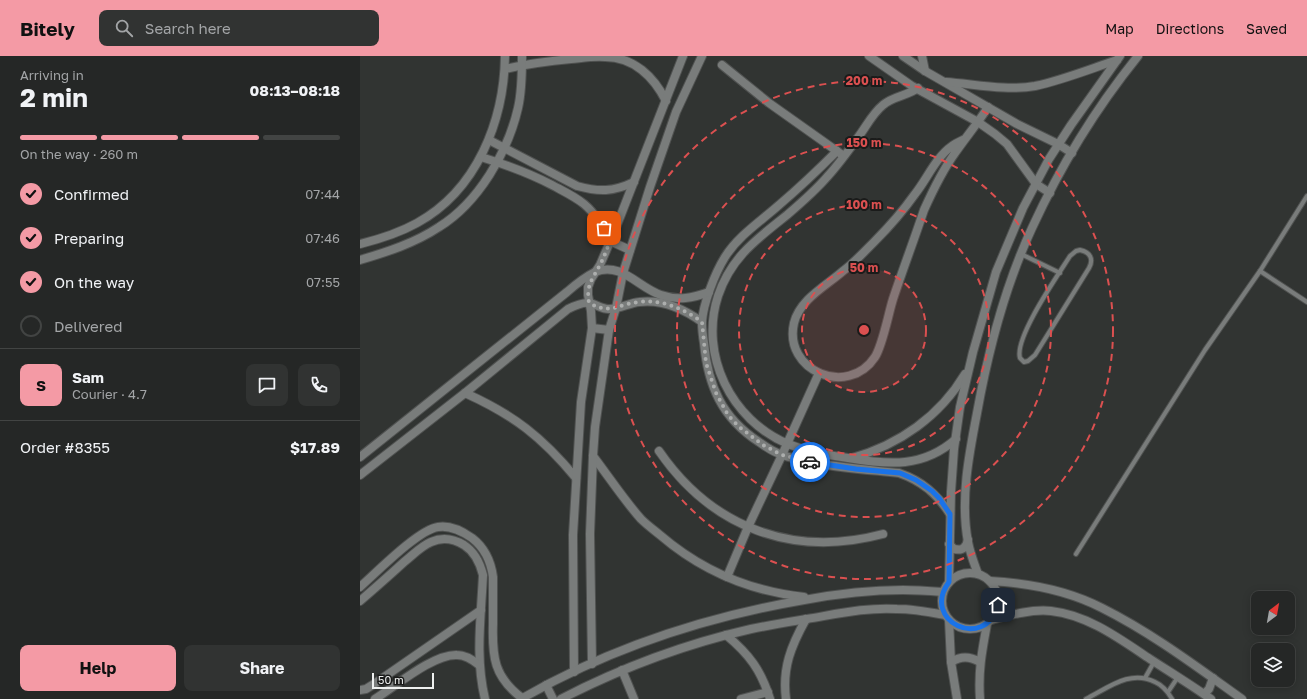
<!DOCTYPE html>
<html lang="en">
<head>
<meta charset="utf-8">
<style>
  body { margin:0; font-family:"Golos Text",sans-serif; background:#313332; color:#f1f3f6; height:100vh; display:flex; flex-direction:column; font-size:15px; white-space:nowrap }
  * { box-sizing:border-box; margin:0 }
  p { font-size:13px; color:#a3a5a7 }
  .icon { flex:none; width:22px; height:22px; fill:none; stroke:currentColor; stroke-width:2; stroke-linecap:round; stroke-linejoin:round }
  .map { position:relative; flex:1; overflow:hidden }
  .sheet { display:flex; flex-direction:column; background:#252726; width:360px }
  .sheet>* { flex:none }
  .needle { width:26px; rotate:31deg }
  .tools { position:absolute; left:891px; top:535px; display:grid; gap:8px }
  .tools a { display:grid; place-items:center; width:44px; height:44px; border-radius:8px; background:#252726; box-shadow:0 2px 10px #0003,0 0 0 1px #424443; font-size:20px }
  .scale { position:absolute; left:12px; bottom:10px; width:62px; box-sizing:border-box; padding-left:4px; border:2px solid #eef0ef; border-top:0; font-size:11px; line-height:14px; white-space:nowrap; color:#eef0ef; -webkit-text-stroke:3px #1a1b1a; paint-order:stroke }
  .pin { position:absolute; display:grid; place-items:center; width:34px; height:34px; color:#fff; margin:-17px; border-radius:8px; box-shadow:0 2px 6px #0006 }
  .courier { position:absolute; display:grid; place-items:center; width:40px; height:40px; margin:-20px; border:3px solid #1a73e8; border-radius:50%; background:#fff; color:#222; box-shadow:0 1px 5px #0007 }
  .head em { font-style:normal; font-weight:700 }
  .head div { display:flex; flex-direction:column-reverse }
  .head { display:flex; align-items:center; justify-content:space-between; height:68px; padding:0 20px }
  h1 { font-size:26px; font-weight:700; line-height:30px }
  .bar { display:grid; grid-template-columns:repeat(4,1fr); gap:6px 4px; align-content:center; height:48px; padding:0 20px }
  .bar i { height:5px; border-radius:3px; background:#424443 }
  .bar .selected { background:#f49aa5 }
  .bar p { grid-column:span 4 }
  .line { display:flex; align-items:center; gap:10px; padding:0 20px; border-top:1px solid #424443 }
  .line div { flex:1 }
  .round { display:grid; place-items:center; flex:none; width:42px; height:42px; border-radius:8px; background:#313332 }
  ol { padding:0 20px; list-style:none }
  li { display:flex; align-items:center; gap:12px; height:44px }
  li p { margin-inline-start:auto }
  li .icon { padding:4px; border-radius:50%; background:#f49aa5; color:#111; stroke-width:4 }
  li:last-child { color:#a3a5a7 }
  li i { width:22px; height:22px; border:2px solid #424443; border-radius:50% }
  .button { display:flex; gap:8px; margin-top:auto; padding:8px 20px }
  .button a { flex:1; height:46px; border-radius:8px; background:#f49aa5; color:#111; font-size:16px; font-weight:700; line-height:46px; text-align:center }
  .button a+a { background:#313332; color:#f1f3f6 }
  header { display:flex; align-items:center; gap:24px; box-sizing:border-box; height:56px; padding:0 20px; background:#f49aa5; color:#111 }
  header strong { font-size:19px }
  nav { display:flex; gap:22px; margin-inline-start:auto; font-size:14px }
  .search { width:280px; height:36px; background:#313332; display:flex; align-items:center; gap:10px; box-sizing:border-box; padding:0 14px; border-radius:8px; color:#a3a5a7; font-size:15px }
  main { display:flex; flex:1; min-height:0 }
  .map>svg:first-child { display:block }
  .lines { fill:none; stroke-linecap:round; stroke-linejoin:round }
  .lane-casing { stroke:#505251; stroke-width:6 }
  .street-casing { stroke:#505251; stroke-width:10 }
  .lane { stroke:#797c7b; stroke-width:4 }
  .street { stroke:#797c7b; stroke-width:8 }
  .done { stroke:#acaead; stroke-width:4; stroke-dasharray:0 7.2 }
  .route { stroke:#1a73e8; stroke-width:5 }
  .ring { fill:none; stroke:#db5050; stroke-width:2; stroke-dasharray:7 5 }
  .centre { fill:#db5050; stroke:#1a1b1a; stroke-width:2 }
  .ring-label { font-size:12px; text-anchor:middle; font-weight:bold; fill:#db5050; stroke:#1a1b1a; stroke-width:4; stroke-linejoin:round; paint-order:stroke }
</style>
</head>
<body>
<header>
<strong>Bitely</strong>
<div class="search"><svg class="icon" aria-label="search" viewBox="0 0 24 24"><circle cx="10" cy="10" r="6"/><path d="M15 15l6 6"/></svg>Search here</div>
<nav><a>Map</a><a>Directions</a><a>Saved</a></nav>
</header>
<main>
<section class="sheet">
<div class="head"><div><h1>2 min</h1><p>Arriving in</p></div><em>08:13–08:18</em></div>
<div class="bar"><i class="selected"></i><i class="selected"></i><i class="selected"></i><i></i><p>On the way · 260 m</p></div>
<ol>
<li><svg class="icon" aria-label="check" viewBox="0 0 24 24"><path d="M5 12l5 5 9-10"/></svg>Confirmed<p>07:44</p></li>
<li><svg class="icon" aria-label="check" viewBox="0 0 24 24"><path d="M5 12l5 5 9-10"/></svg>Preparing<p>07:46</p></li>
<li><svg class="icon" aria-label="check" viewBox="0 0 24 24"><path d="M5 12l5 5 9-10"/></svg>On the way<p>07:55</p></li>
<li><i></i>Delivered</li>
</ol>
<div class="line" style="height:72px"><b class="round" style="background:#f49aa5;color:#111">S</b><div><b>Sam</b><p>Courier · 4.7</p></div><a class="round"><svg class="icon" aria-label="chat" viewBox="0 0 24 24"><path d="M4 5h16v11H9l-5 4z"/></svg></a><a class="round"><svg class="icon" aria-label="phone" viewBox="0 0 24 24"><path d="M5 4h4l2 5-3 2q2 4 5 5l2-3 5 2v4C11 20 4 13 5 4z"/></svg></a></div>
<div class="line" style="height:52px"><div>Order #8355</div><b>$17.89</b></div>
<div class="button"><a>Help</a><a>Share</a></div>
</section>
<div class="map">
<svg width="947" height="643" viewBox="0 0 947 643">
  <rect width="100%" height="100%" fill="#313432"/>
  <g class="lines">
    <g class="lane-casing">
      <g id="lane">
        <path d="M720 194C730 196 734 203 729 212L675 299 668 305 664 306 660 302C654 282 698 219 710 200L716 195Z"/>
        <polyline points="661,198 700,217"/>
        <polyline points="900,215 947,246"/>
        <polyline points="716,498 845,294 900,215 947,140"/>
        <polyline points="785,622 794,606"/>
        <polyline points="808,636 818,621"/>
        <path d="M726 643C748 632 770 613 795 626 802 629 808 636 812 643"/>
      </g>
    </g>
    <g class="street-casing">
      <g id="street">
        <polyline points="509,0 552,30 618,66 635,78 647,88 676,128 690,137"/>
        <polyline points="543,0 565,15 657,68 698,88 712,97"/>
        <polyline points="562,0 565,15"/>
        <polyline points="362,9 409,47 481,98"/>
        <path d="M145 13C167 8 189 5 211 3 222 2 234 0 245 1 274 1 294 21 306 45"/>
        <path d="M586 26C614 28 647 35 675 30 703 24 730 13 757 4"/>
        <path d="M558 32C547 40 533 40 523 49 513 57 507 69 499 80 489 94 479 108 467 121 455 135 441 147 427 159 397 183 371 201 358 240 339 299 371 364 428 388 448 396 467 399 488 402 529 409 563 412 596 383"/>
        <path d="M605 83C601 85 596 87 592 90 576 101 567 123 555 138 543 155 529 171 514 186 504 196 494 207 483 215 466 230 440 243 434 267 423 315 488 342 515 301 523 288 528 259 533 243 543 213 554 184 564 154 573 134 582 115 595 97 606 81 618 67 628 51"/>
        <path d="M129 84 217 130C239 136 253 136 274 126"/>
        <path d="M477 95C458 114 439 132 419 149 401 165 378 180 365 201 355 217 343 248 342 266 342 273 343 281 344 287 348 330 362 362 399 386 406 391 415 397 423 399 433 403 445 405 455 407 483 412 511 414 539 417 562 425 577 438 590 458"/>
        <path d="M121 101C147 109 169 117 192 129 203 135 214 140 224 148 236 158 243 171 250 185L270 194"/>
        <path d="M0 188C20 183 39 177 57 167 117 134 144 65 145 0"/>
        <path d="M0 204C27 196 55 187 79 171 118 147 148 96 158 52 162 35 162 17 162 0"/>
        <polyline points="232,272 249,274"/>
        <path d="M105 337C154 359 182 381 216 422"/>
        <path d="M299 395C352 472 433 502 523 478"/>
        <path d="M233 400C249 421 264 444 281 463 287 469 294 474 300 479 342 515 389 535 444 541"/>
        <path d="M0 401 207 236C215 229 225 221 235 216 261 205 279 232 301 239 318 245 333 242 349 236"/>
        <path d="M492 402C539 389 580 360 605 318"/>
        <path d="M0 419 105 337 208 253C214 250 222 246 229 247 236 248 241 253 249 253 260 253 269 247 279 246 302 243 324 253 342 266"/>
        <path d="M589 488 594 493C602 495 606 492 608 484"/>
        <circle cx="610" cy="545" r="28"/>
        <path d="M618 518C614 507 610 497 608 486 600 444 609 398 617 357 628 296 646 228 672 172 700 111 736 52 778 0"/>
        <polyline points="367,521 388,471 422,399 459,317"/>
        <path d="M630 525C668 527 707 534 742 552 792 577 837 611 882 643"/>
        <polyline points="589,526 591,436 594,393 600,351 613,296 636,216 663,152 689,103 711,69 760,0"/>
        <path d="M0 531C17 516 58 474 78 471 90 469 102 475 112 482 125 492 131 506 133 521 133 537 133 553 133 568 132 601 134 621 162 642"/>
        <path d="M0 545C15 532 30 519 44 506 53 499 61 490 71 486 82 481 94 483 104 489 115 496 120 507 123 519 121 561 115 602 125 643"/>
        <polyline points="589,564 591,606 597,643"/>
        <path d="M631 564C650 559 672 553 691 555 728 559 760 583 790 603 810 616 831 629 851 643"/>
        <path d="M366 579C389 598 401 614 410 643"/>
        <path d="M591 606C601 600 609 600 620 606"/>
        <polyline points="232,608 230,478 233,400 235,371 249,274 256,252 263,217 290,131 316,56 342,0"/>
        <polyline points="262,614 274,643"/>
        <polyline points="214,616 213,479 221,346 232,272 231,255 228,239 228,231 231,223 240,209 255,174 323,0"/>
        <polyline points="186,629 193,643"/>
        <polyline points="0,634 6,633 14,628 121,554"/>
        <polyline points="844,638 849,633 853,622"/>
        <path d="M15 643C36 630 73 598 97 599 105 599 113 604 119 609"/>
        <path d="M161 643C248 593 345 561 444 544 476 538 510 534 543 534 556 534 570 535 583 536"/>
        <path d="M201 643C261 612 325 588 391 573 410 569 429 566 447 563 477 558 507 551 537 553 554 553 569 556 585 559"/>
        <polyline points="381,643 408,636"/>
        <path d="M426 643C422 612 431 590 446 563"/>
        <path d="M620 643C618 615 622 595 627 568"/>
      </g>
    </g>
    <use href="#lane" class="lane"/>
    <use href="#street" class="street"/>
  </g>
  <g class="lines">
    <path class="done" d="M244 172 250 185C247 193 244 201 240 209 232 224 226 229 229 247 252 259 257 248 279 246 302 243 324 253 342 266L346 307 356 337 368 359 378 370 403 389 422 399 450 406"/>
    <path class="route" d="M450 406 496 413 540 417 556 424 572 435 579 442 590 458 589 526C560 565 625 596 638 549"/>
  </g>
  <circle cx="504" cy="274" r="62" fill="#db5050" fill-opacity=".12"/>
  <g class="ring">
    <circle cx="504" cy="274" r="62"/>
    <circle cx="504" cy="274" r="125"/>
    <circle cx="504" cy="274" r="187"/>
    <circle cx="504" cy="274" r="249"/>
  </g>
  <circle cx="504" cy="274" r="6" class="centre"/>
  <g class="ring-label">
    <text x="504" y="29">200 m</text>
    <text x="504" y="91">150 m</text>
    <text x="504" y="153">100 m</text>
    <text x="504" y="216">50 m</text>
  </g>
</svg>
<div class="tools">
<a><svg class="needle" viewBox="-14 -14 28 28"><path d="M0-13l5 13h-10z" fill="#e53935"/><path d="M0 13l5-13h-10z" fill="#a3a5a7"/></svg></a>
<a><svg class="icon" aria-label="layers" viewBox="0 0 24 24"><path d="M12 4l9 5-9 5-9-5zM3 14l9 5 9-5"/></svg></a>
</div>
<div class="scale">50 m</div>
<div class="pin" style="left:244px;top:172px;background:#ea580c"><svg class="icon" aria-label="bag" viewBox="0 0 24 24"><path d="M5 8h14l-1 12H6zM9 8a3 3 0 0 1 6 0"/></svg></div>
<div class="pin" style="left:638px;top:549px;background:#1f2937"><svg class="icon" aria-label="home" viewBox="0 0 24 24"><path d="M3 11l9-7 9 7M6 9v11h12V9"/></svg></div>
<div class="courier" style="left:450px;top:406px"><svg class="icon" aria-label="car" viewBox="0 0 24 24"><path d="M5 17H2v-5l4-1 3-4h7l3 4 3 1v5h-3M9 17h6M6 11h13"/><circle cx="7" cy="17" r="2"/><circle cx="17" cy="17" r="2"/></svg></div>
</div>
</main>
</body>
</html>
